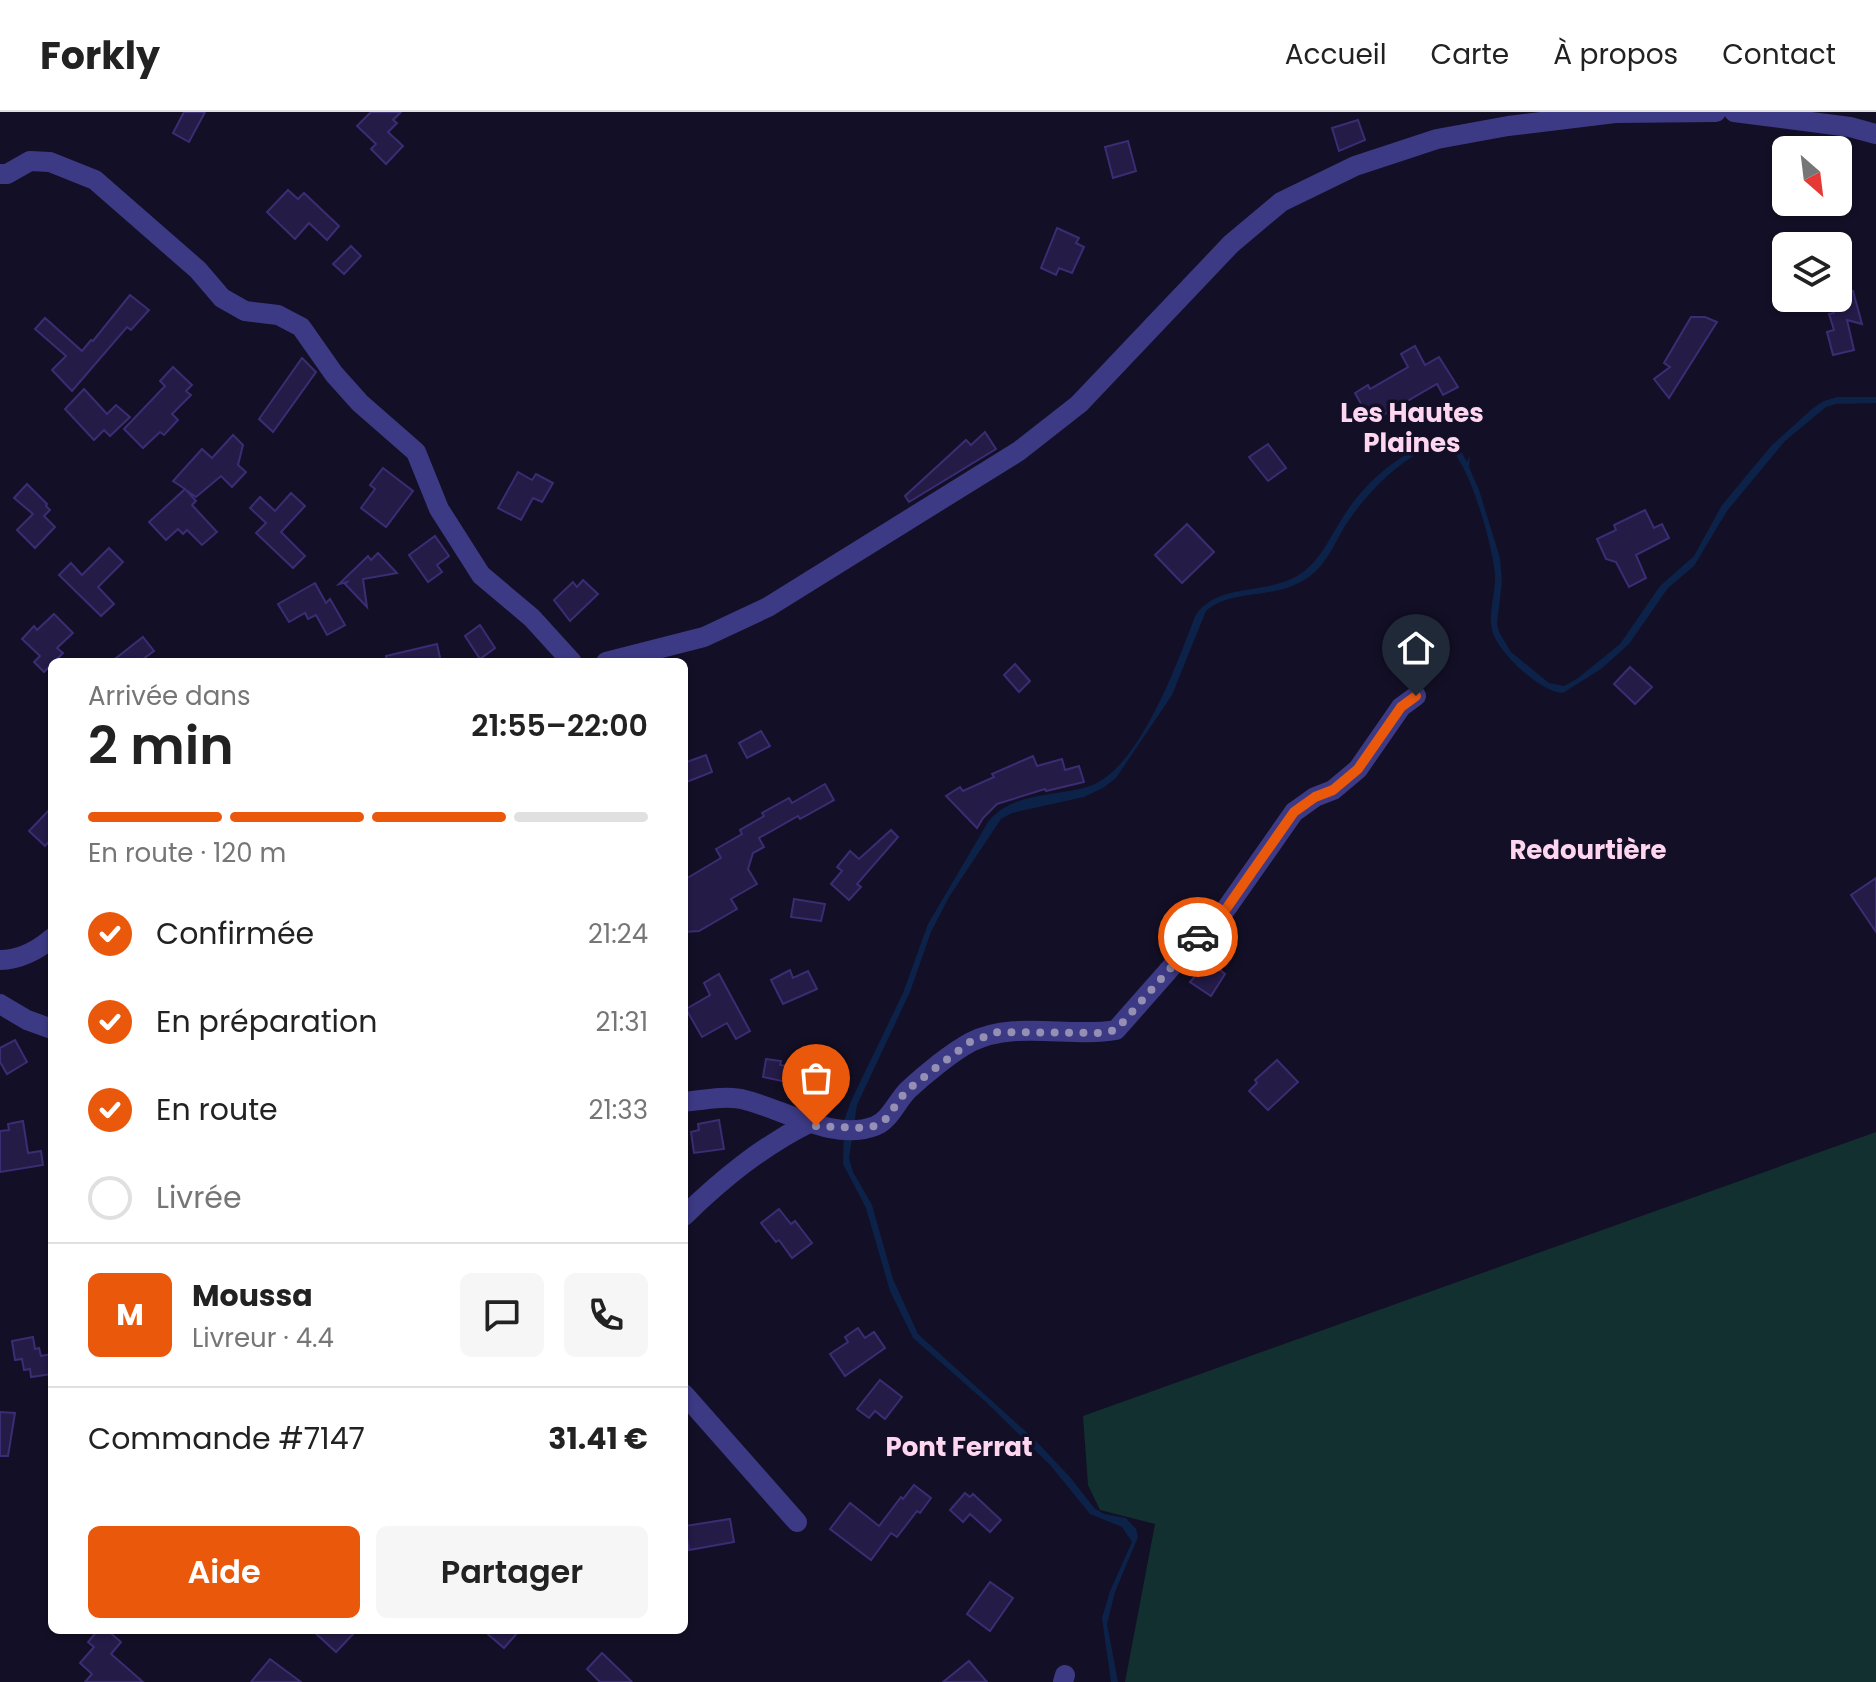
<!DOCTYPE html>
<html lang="fr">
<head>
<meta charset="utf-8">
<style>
  body { margin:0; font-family:Poppins,sans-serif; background:#f6f6f6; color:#222; height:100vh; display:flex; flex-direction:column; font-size:30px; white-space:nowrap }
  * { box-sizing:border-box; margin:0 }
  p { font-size:26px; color:#767676 }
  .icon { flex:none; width:44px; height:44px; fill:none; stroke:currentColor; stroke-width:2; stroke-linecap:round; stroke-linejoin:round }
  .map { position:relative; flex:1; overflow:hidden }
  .sheet { position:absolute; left:48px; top:546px; width:640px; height:976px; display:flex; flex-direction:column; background:#fff; border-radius:12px; box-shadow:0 2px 6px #0004 }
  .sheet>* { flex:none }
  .needle { width:52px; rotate:152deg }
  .fabs { position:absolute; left:1772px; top:24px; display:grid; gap:16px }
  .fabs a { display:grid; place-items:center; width:80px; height:80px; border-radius:12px; background:#fff; box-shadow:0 2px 6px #0004; font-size:40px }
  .pin { position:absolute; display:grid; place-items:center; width:68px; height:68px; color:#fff; margin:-82px -34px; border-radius:50% 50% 50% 0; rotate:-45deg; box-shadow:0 0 8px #0007 }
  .pin .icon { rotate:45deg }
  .courier { position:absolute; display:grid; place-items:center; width:80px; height:80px; margin:-40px; border:6px solid #ea580c; border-radius:50%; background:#fff; color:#222; box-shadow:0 2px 10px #0007 }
  .head em { font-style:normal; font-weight:600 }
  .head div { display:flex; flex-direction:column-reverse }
  .head { display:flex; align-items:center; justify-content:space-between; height:136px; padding:0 40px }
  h1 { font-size:52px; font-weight:600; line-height:60px }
  .bar { display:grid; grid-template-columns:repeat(4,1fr); gap:12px 8px; align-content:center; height:96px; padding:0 40px }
  .bar i { height:10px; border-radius:6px; background:#e0e0e0 }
  .bar .selected { background:#ea580c }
  .bar p { grid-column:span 4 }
  .line { display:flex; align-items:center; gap:20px; padding:0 40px; border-top:2px solid #e0e0e0 }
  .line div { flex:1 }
  .round { display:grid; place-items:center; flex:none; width:84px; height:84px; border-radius:12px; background:#f6f6f6 }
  ol { padding:0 40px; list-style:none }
  li { display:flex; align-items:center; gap:24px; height:88px }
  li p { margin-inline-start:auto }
  li .icon { padding:8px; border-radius:50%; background:#ea580c; color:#fff; stroke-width:4 }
  li:last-child { color:#767676 }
  li i { width:44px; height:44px; border:4px solid #e0e0e0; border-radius:50% }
  .primary-button { display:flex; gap:16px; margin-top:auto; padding:16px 40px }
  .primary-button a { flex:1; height:92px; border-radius:12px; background:#ea580c; color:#fff; font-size:32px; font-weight:600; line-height:92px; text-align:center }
  .primary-button a+a { background:#f6f6f6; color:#222 }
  header { display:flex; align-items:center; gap:48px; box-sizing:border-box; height:112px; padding:0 40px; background:#fff; border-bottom:2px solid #e0e0e0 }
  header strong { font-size:38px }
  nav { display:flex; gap:44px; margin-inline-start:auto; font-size:28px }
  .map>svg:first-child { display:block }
  .green { fill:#12302f }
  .water { fill:#0c2248 }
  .building { fill:#241b47; stroke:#3b2d73; stroke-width:2 }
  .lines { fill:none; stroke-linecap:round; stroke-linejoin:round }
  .minor { stroke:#3d3a85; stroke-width:20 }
  .tertiary { stroke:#3d3a85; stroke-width:20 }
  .done { stroke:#948fb3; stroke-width:8; stroke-dasharray:0 14.4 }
  .route { stroke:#ea580c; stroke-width:10 }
  .labels { text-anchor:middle; stroke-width:7; stroke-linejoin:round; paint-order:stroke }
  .neighbourhood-label { font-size:26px; font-weight:bold; fill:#ffd6f0; stroke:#130f26 }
</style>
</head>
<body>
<header>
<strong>Forkly</strong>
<nav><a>Accueil</a><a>Carte</a><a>À propos</a><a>Contact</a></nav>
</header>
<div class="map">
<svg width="1876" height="1570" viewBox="0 0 1876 1570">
  <rect width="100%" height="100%" fill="#130f26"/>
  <polygon class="green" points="1876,1020 1876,1570 1125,1570 1155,1412 1100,1398 1088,1373 1083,1304"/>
  <path class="water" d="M1837 285H1876V291L1836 292 1826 295 1785 329 1727 399 1694 454 1668 476 1629 532 1601 557 1563 581C1541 581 1497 540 1492 518 1488 500 1496 481 1495 462 1493 436 1468 342 1444 332 1406 338 1365 383 1345 414 1336 429 1328 448 1315 460 1281 491 1235 474 1206 499L1172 583 1116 666 1103 676 1084 685 1012 701 1001 707 949 785 931 820 910 880 857 993 849 1046 853 1060 872 1093 893 1167 918 1222 1034 1327 1070 1365 1095 1397 1105 1402 1126 1406 1136 1417 1138 1425 1115 1480 1107 1512 1118 1570H1111L1102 1506 1110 1479 1132 1430 1122 1415 1090 1402 1051 1354 987 1291 913 1226 890 1179 866 1096 843 1052 844 1009 851 989 903 881 928 812 988 710C1012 679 1057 685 1090 674 1139 657 1178 550 1195 504 1218 469 1267 484 1300 462 1322 448 1332 420 1347 399 1365 372 1391 349 1420 335 1446 321 1454 324 1467 350L1470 343 1469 355 1479 378 1500 446 1502 470 1497 511 1499 520 1511 540 1549 571 1564 574 1578 566 1620 532 1660 474 1694 444 1722 393 1771 334 1813 296 1824 289Z"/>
  <g class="building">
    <polygon points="184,0 205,0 189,30 173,21"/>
    <polygon points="371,0 401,0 393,8 397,11 388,20 403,34 386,52 371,37 376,32 357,14"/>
    <polygon points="1358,8 1365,28 1339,39 1332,16"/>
    <polygon points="1128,29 1136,59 1113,66 1105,35"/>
    <polygon points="288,78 298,87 304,81 339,114 327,128 309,111 295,127 267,100"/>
    <polygon points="1057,116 1079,126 1076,131 1084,135 1072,161 1059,156 1056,163 1041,156"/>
    <polygon points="351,134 361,144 344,162 333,152"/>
    <polygon points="1853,179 1862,212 1847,208 1854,238 1833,243 1827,220 1834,218 1829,202 1834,201 1830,186 1838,186 1838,183"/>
    <polygon points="130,183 149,198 131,218 127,215 72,279 52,258 66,244 35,217 45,206 82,239 91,228 93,229"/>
    <polygon points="1691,205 1705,205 1717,210 1669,286 1654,267 1670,255 1664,251"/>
    <polygon points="1415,234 1425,253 1439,245 1458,275 1443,283 1437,272 1371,310 1355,281 1368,273 1370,277 1408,255 1401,242"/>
    <polygon points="302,246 316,260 273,320 259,307"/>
    <polygon points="173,255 192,273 186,279 191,283 172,302 178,308 164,323 160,320 143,336 124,317 165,274 160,269"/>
    <polygon points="84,277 107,302 116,293 130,305 110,324 104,318 94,328 65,297"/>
    <polygon points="985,320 996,337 909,390 905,384 966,328 971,333"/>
    <polygon points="233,323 243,333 238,353 246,360 232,375 221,364 196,385 186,378 196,389 192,393 217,420 202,433 187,418 183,422 178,417 166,428 149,410 185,377 173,369 202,337 212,346"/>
    <polygon points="1268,332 1286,356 1268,369 1249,345"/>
    <polygon points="383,356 413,379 386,415 361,396 375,377 370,373"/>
    <polygon points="518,360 532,368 536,362 553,371 542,390 533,386 521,408 498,396"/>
    <polygon points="27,372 47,392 46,394 50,398 44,404 55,415 35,436 17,418 33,402 14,386"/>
    <polygon points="291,381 305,394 281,420 305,444 293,456 256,421 266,411 250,396 260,385 275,399"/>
    <polygon points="1645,398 1654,416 1662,412 1669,426 1636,443 1646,466 1629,475 1616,450 1606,447 1597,427 1616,418 1614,413"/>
    <polygon points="1187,412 1214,440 1182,471 1155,443"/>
    <polygon points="435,424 449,444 437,453 442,460 428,470 409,443"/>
    <polygon points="109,436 123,450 98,475 114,492 101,504 59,463 71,451 82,463"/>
    <polygon points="378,441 397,461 363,467 367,495 345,472 347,470 339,472 368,444 371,448"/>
    <polygon points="583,468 598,482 570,509 554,488 573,470 577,475"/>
    <polygon points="315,471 326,491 330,487 345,513 327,523 316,503 308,507 305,501 289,510 278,492"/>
    <polygon points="54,502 73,521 57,536 63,541 44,560 34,550 40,544 22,527 34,514 37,518"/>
    <polygon points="480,513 495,536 480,547 465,524"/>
    <polygon points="143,525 154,539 139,550 111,550"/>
    <polygon points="437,532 441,550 387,550 386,544"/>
    <polygon points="1015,552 1030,569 1019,580 1004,563"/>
    <polygon points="1630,555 1652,575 1635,592 1614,572"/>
    <polygon points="761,619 770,634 747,646 739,631"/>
    <polygon points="706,643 712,660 684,671 684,651"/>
    <polygon points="1033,644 1037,654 1062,647 1065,658 1079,654 1084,670 1046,679 1045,677 997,692 983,706 977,716 946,684 960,675 963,679 994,665 992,662"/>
    <polygon points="825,672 834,688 800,707 798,704 759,726 764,735 753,741 748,757 757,772 731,787 737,797 699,819 684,820 684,768 721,746 716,737 742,722 740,718 764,704 762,701 789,686 792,691"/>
    <polygon points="52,695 52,726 45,734 29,719"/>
    <polygon points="891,718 898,725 857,772 861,775 849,788 831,772 842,759 837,755 850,739 859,747"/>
    <polygon points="1876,766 1876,820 1851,783"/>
    <polygon points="794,787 825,792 821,809 791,805"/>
    <polygon points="1204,845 1225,862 1211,884 1190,870 1196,863 1192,861"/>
    <polygon points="790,858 793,866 808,859 817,877 783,892 771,868"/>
    <polygon points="719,862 750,919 736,927 727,911 702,925 686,897 710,883 704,871"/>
    <polygon points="15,928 27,950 7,962 0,950 0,936"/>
    <polygon points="766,947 781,949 780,953 812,958 814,947 831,950 825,978 763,965"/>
    <polygon points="1277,948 1298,970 1268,998 1249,979 1257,971 1255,968"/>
    <polygon points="719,1008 724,1037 694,1041 691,1020 699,1018 698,1012"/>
    <polygon points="23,1009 28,1041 41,1039 43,1053 0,1060 0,1019 9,1018 8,1012"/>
    <polygon points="779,1097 791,1112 795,1109 812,1131 792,1146 779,1128 776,1130 761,1111"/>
    <polygon points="858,1216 865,1226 874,1220 885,1236 845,1264 830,1242 848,1230 845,1225"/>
    <polygon points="33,1225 35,1237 39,1236 41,1244 52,1242 52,1262 31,1265 30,1257 24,1258 22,1247 15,1248 12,1229"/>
    <polygon points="880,1268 902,1285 885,1307 875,1299 869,1306 857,1297"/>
    <polygon points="0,1300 15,1301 8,1344 0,1344"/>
    <polygon points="914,1373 931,1386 920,1401 917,1399 897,1425 891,1421 871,1448 830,1417 850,1391 879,1414 901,1385 903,1387"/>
    <polygon points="965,1381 970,1385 973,1382 1001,1408 990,1420 970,1402 963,1410 950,1398"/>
    <polygon points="730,1407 734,1430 689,1438 685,1414"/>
    <polygon points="990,1470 1013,1486 990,1519 967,1502"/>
    <polygon points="98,1518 107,1518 121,1530 111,1542 143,1570 85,1570 92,1562 80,1551 94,1535 88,1530"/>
    <polygon points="312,1518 357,1518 336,1540"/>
    <polygon points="483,1518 520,1518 504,1536"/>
    <polygon points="602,1541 632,1570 600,1570 587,1557"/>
    <polygon points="270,1547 282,1556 301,1570 251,1570"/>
    <polygon points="969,1549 987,1570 943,1570"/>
  </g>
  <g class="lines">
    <g class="minor">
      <polyline points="0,62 7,62 30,49 50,50 95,68 198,158 222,186 245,199 278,203 301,215 334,262 360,291 416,340 439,397 481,463 532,506 572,550"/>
      <polyline points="0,892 27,908 52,917"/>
      <path d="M684 990C702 988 728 983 745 988 783 997 834 1030 875 1014 890 1008 897 989 908 978 924 963 952 940 971 930 1014 908 1070 926 1116 918L1197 826 1226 797 1294 700 1315 685 1333 678 1358 657 1401 595 1416 584"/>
      <path d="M684 1104C722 1067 761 1035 809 1011"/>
      <polyline points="684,1282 797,1410"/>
      <polyline points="1063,1570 1065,1563"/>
    </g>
    <g class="tertiary">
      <polyline points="1734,0 1850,15 1876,22"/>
      <polyline points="606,550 704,525 768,495 1019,339 1079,292 1231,132 1281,90 1355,54 1437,27 1508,14 1615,1 1716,0"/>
      <path d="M0 848C19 848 38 838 52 826"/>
    </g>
  </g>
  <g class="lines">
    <polyline class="done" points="816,1014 858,1016 875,1014 885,1008 906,979 937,955 970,930 998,920 1098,921 1116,918 1198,825"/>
    <polyline class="route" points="1198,825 1226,797 1294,700 1315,685 1333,678 1358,657 1401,595 1416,584"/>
  </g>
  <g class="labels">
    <g class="neighbourhood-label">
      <text x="1412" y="310">Les Hautes<tspan x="1412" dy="30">Plaines</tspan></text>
      <text x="1588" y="747">Redourtière</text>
      <text x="959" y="1344">Pont Ferrat</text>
    </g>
  </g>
</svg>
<div class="fabs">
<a><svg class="needle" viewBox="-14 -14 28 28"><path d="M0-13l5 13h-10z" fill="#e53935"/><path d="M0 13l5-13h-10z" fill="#767676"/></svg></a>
<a><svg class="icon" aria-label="layers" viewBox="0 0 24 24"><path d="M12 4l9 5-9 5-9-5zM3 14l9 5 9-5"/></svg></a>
</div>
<div class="pin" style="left:816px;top:1014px;background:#ea580c"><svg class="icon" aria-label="bag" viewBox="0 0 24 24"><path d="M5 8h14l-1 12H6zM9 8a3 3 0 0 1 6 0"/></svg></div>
<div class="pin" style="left:1416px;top:584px;background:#1f2937"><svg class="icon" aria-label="home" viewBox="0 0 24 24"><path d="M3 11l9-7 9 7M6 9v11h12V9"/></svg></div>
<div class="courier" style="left:1198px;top:825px"><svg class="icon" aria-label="car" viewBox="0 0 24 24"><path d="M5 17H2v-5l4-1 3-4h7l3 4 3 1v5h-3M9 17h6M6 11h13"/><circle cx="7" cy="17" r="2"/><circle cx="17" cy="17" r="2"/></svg></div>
<section class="sheet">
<div class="head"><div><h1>2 min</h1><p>Arrivée dans</p></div><em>21:55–22:00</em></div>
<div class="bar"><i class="selected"></i><i class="selected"></i><i class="selected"></i><i></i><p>En route · 120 m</p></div>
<ol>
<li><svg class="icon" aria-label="check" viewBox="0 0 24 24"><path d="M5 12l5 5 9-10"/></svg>Confirmée<p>21:24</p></li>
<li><svg class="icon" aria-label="check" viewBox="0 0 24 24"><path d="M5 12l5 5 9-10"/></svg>En préparation<p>21:31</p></li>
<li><svg class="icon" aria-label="check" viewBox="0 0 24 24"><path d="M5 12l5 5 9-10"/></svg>En route<p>21:33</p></li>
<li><i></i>Livrée</li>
</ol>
<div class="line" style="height:144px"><b class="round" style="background:#ea580c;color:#fff">M</b><div><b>Moussa</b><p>Livreur · 4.4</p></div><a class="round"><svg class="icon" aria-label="chat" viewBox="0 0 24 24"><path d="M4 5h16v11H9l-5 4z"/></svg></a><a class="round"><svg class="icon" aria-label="phone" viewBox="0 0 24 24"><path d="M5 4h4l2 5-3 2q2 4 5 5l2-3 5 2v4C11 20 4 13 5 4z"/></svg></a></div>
<div class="line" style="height:104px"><div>Commande #7147</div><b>31.41 €</b></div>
<div class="primary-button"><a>Aide</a><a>Partager</a></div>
</section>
</div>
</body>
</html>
